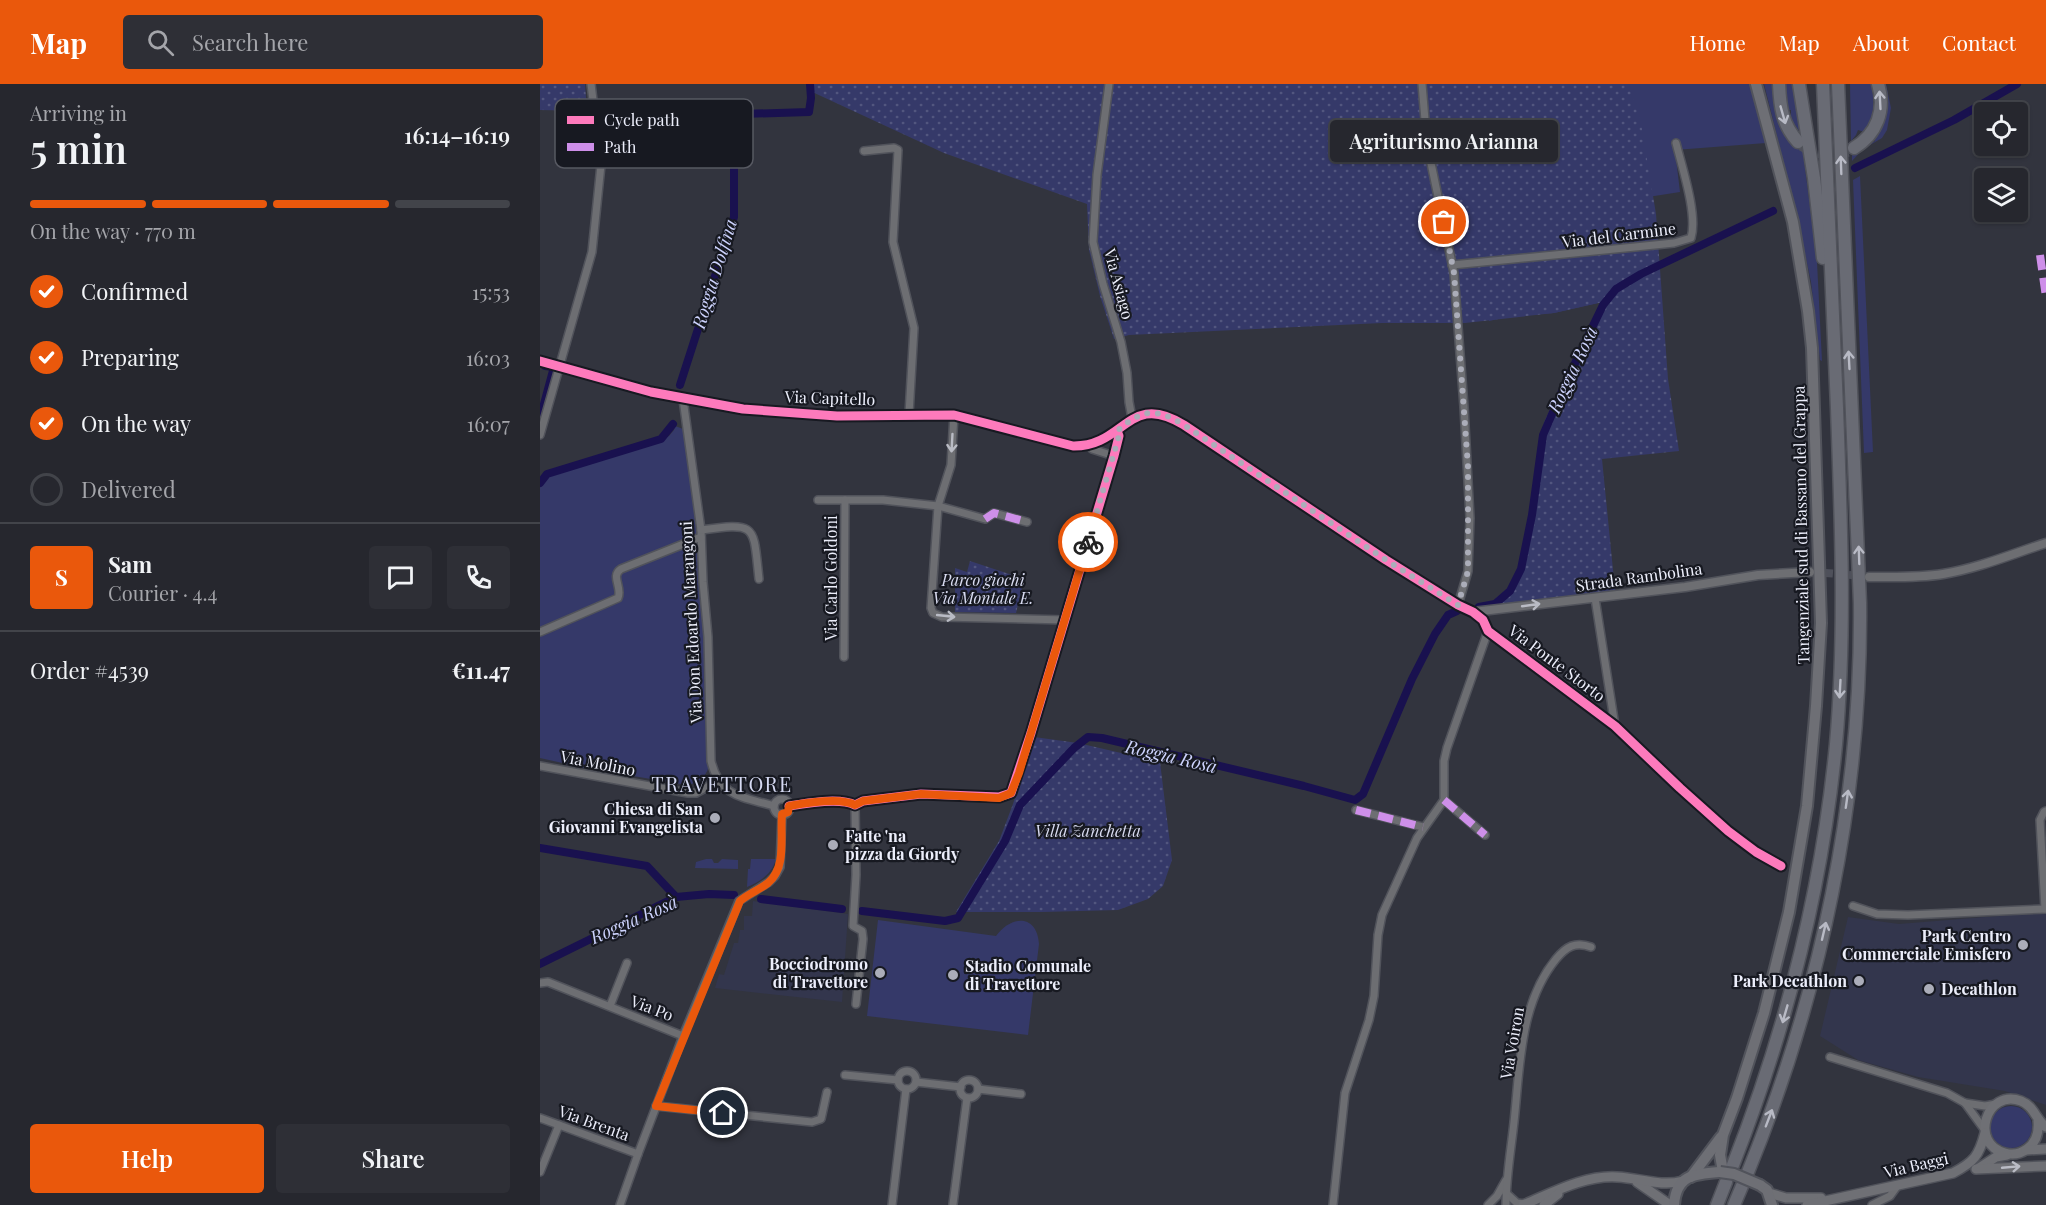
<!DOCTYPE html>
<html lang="en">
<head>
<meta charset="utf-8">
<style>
  body { margin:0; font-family:"Playfair Display",serif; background:#2e2f36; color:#f1f3f6; height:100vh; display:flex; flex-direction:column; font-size:22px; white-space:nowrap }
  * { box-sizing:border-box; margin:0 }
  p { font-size:20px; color:#a4a5aa }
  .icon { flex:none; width:33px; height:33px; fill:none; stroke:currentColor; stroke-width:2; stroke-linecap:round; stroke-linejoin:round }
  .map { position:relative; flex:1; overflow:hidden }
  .side { display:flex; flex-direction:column; background:#26272e; width:540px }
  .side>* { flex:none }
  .tools { position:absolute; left:1434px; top:18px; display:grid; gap:12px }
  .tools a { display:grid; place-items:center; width:54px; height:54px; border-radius:6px; background:#26272e; box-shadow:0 2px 4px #0004,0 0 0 2px #42444a; font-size:30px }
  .pin { position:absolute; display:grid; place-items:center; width:51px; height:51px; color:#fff; margin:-26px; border:3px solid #fff; border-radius:50%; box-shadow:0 2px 6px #0007 }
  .courier { position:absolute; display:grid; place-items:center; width:60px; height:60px; margin:-30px; border:4px solid #ea580c; border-radius:50%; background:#fff; color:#222; box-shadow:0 2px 8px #0007 }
  .bubble { position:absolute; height:42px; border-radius:6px; background:#26272e; box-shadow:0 2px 4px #0004,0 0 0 2px #42444a; font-size:20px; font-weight:600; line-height:42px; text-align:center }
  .overview em { font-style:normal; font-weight:600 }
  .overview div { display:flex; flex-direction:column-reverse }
  .overview { display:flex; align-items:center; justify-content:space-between; height:102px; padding:0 30px }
  h1 { font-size:39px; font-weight:600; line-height:45px }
  .bar { display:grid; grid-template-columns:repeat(4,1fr); gap:9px 6px; align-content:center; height:72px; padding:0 30px }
  .bar i { height:8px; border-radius:4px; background:#42444a }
  .bar .selected { background:#ea580c }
  .bar p { grid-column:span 4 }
  .line { display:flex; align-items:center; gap:15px; padding:0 30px; border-top:2px solid #42444a }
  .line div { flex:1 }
  .round { display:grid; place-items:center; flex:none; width:63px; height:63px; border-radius:6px; background:#2e2f36 }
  ol { padding:0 30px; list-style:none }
  li { display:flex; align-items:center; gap:18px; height:66px }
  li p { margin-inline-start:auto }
  li .icon { padding:6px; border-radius:50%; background:#ea580c; color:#fff; stroke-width:4 }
  li:last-child { color:#a4a5aa }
  li i { width:33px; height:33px; border:3px solid #42444a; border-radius:50% }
  .cta { display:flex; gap:12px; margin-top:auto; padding:12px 30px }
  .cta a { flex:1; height:69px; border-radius:6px; background:#ea580c; color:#fff; font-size:24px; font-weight:600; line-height:69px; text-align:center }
  .cta a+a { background:#2e2f36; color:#f1f3f6 }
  header { display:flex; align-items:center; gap:36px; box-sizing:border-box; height:84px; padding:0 30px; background:#ea580c; color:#fff }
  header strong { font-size:28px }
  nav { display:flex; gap:33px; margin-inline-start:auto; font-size:21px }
  .search { width:420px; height:54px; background:#2e2f36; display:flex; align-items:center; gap:15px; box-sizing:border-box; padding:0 21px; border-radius:6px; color:#a4a5aa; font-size:22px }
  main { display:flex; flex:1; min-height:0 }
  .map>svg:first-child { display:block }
  .built { fill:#33364d }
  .grass { fill:#353969 }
  .park { fill:url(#park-dots) }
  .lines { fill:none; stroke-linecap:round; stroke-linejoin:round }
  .canal { stroke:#19114f; stroke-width:8 }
  .tertiary-tunnel { stroke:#4e505a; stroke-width:8; stroke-dasharray:8 4; stroke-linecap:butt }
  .motorway-tunnel { stroke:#4e505a; stroke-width:12; stroke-dasharray:12 6; stroke-linecap:butt }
  .minor-casing { stroke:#51535b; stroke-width:10 }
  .tertiary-casing { stroke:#51535b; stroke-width:11 }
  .secondary-casing { stroke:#51535b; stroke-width:12 }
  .primary-casing { stroke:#51535b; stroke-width:14 }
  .motorway-casing { stroke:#51535b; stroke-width:15 }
  .minor { stroke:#6d6e72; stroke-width:7 }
  .tertiary { stroke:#6d6e72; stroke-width:8 }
  .secondary { stroke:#6f7075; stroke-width:9 }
  .primary { stroke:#6e6f75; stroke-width:10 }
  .motorway { stroke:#696b74; stroke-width:12 }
  .primary-bridge-casing { stroke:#51535b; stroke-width:14; stroke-linecap:butt }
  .primary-bridge { stroke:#6e6f75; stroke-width:10 }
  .quiet { stroke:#ce8fe9; stroke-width:8; stroke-dasharray:15 8; stroke-linecap:butt }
  .cycleway-casing { stroke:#171921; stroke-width:13 }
  .cycleway { stroke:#fd7abc; stroke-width:9 }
  .oneway { stroke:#b8bac5 }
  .oneway2 { stroke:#b9bbc4 }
  .oneway3 { stroke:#babcc5 }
  .done { stroke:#abadb9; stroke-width:6; stroke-dasharray:0 10.8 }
  .route { stroke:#ea580c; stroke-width:8 }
  .poi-dot { fill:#abadb9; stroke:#171921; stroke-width:2 }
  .labels { text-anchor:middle; stroke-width:4.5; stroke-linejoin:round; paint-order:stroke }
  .street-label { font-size:16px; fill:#eceefb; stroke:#171921 }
  .park-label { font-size:16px; font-style:italic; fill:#d9dcf1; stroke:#171921 }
  .poi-label { font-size:16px; font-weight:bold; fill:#eceefb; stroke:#171921; text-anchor:end }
  .water-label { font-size:18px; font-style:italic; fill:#ccd2fc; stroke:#171921 }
  .quarter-label { font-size:20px; letter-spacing:1.5px; fill:#d5d9f2; stroke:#171921 }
  .key { fill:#171921; stroke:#575962; stroke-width:1.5 }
  .key-label { font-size:16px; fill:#eceefb }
</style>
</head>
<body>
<header>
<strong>Map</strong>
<div class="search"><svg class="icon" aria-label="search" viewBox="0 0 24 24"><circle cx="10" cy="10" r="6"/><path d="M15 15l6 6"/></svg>Search here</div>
<nav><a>Home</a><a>Map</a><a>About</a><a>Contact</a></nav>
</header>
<main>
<section class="side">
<div class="overview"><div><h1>5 min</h1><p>Arriving in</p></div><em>16:14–16:19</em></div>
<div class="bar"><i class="selected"></i><i class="selected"></i><i class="selected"></i><i></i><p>On the way · 770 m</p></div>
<ol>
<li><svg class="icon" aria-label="check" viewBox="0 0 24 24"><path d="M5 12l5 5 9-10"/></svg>Confirmed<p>15:53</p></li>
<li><svg class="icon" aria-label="check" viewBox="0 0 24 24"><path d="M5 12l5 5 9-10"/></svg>Preparing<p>16:03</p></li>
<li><svg class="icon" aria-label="check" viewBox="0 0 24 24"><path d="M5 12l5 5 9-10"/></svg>On the way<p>16:07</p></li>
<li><i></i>Delivered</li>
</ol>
<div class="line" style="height:108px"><b class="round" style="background:#ea580c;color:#fff">S</b><div><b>Sam</b><p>Courier · 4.4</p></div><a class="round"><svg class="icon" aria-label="chat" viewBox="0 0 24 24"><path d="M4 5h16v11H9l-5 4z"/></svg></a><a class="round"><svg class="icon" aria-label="phone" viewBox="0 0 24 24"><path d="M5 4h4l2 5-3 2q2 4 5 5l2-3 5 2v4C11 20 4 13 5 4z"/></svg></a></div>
<div class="line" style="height:78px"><div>Order #4539</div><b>€11.47</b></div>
<div class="cta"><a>Help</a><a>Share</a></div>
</section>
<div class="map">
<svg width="1506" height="1121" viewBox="0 0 1506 1121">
  <defs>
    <pattern id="park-dots" width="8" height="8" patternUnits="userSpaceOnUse" patternTransform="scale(1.5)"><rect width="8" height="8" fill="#353969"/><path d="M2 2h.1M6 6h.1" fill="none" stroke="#52567f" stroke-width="1.8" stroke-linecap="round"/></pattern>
  </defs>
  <rect width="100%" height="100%" fill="#32343e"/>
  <g class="built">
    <polygon points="213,817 308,830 302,918 175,904 179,890 184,891 194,859 198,859 200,846 204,846 204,832 212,832"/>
    <polygon points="1506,828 1506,1021 1465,1007 1378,993 1318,976 1280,952 1308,833 1359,840"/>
  </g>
  <g class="grass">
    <polygon points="895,0 1210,0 1226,59 1135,66 1140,108 1057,121 1062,218 1014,229 968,233 949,237"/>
    <polygon points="1224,0 1236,0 1238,36 1243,47 1263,68 1277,178 1282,277 1280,276 1271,198 1257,132"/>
    <polygon points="1243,0 1256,0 1263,52 1251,36 1251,26 1247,26"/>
    <path d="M1310 0H1331C1335 17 1335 33 1324 48L1318 46 1316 51 1311 57Z"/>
    <polygon points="1342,0 1346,0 1351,24 1347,46 1342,54 1323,65 1312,77 1312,71 1335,57 1334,52"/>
    <polygon points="1320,92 1333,368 1324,369 1313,96"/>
    <path d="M135 342 146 346 159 442C159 444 158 448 156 450 151 457 89 478 77 483L80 490 155 460 161 461 171 673C168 689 164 698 147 701L51 685V681L45 684 0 674V403L2 402 6 393 11 388 129 352 134 346Z"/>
    <polygon points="166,775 172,775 174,779 178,779 182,775 198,776 198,785 155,784 156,778"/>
    <path d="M211 775H236C232 790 221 797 207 803L208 785H210Z"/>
    <path d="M338 836 456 852C471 831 497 830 499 860L488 951 327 932Z"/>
    <circle cx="1471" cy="1043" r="21"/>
  </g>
  <g class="park">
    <polygon points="0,0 45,0 47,27 0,26"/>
    <polygon points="268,0 1088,0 1101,39 1116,130 1128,295 1139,367 1062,375 1075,506 960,524 954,516 967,505 978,487 988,440 1000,352 1005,336 1063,218 1014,229 925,239 842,239 589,251 574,255 560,212 549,166 547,120 404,69 268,6"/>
    <polygon points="430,477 484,495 476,529 415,528 415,484 427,488"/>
    <polygon points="494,653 538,659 620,678 632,776 623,802 608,815 578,826 502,828 416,828 459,757 473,720"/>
  </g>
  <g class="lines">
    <g class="canal">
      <polyline points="1315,84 1414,36 1477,0"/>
      <polyline points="140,301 194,133 194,44 201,30 269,28 271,14 270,0"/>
      <polyline points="0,335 14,283 5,282"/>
      <polyline points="0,399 7,390 121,355 133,340"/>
      <polyline points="939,523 955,520 970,507 981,485 992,431 1003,351 1026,298 1063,221 1076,205 1101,190 1233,127"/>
      <polyline points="0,764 107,782 136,813"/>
      <polyline points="221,815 302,825"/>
      <polyline points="322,827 405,837 418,834 465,757 480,721 534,664 548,653 562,654 764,702 815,716 823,710 872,595 895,550 908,531 917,527"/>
      <polyline points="0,880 136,813 169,810 194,811"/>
    </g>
    <polyline class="tertiary-tunnel" points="1273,488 1323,492"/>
    <path class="motorway-tunnel" d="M1262 61C1277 71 1293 71 1311 66"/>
    <g class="minor-casing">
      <g id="minor">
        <polyline points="569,0 557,91 553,158 563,200 581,258 587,289 589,318 592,334"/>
        <polyline points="882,0 887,60 914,189 924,323 930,434 928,487 918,521"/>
        <polyline points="324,67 354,64 358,66 353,158 374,244 369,330"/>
        <path d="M912 181 1095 163 1134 159 1151 154C1158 131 1142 83 1136 59"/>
        <path d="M143 315 161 446 163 498 168 553 171 677C180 714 204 713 234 722"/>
        <polyline points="414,331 411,381 398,422 391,524 393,529 402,533 525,536"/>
        <polyline points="0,351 52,168 61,81 51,0"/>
        <polyline points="550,361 552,365 574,372"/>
        <polyline points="278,416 343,416 398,422 445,435 454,429 487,438"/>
        <path d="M161 446C218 438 213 441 219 495"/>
        <polyline points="1055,514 1075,642"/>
        <polyline points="933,528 943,536 948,547 1075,642 1140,704 1188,747 1216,768 1241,782"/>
        <path d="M0 548 78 514C83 504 70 492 81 485L161 453"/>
        <polyline points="304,573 305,416"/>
        <polyline points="0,682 148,709 156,709 178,697"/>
        <circle cx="242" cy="723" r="8"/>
        <polyline points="904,716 945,751"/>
        <polyline points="315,721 316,791 313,842 322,847 323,855 316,920"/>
        <path d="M249 722C266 719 300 713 315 721L323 717 381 710 459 713 471 709 491 649 574 372 579 352 577 347"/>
        <polyline points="816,726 883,743"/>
        <polyline points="1313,822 1337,830 1368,831 1506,825"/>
        <polyline points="1505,825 1500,736 1504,728 1506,727"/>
        <polyline points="0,899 8,898 143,952"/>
        <polyline points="70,922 87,879"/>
        <polyline points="1290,973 1407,1009 1425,1019 1445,1022 1456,1020"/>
        <circle cx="367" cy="996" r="9"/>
        <polyline points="305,991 358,996"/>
        <circle cx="429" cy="1005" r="9"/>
        <polyline points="376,998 421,1003"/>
        <polyline points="438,1005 481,1010"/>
        <polyline points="1425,1019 1444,1045"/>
        <polyline points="116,1022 272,1038 281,1035 287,1008"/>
        <polyline points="0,1034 98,1070"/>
        <polyline points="0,1088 19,1041"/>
        <polyline points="966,1109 977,1119 985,1120"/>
        <polyline points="413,1120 427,1014"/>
        <polyline points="80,1121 98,1070 143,952 199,817 229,798 235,792 240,783 242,730"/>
        <polyline points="352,1121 366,1005"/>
        <polyline points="793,1121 805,1009 829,936 834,912 838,851 842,831 877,754 904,716 904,677 907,664 948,547"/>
        <polyline points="948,1121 957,1112 966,1096"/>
        <path d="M966 1121C966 1093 971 1066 974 1038 980 984 979 920 1016 875 1026 863 1035 857 1051 863"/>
        <polyline points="1332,1121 1350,1112 1358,1101"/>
      </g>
    </g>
    <g class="tertiary-casing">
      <g id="tertiary">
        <path d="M0 277 111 308 203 325 297 332 414 331 533 362C585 363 588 306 644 341L846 476 918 521 933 528 1145 503 1218 491 1270 488"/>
        <path d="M1329 493C1354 493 1378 494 1403 490 1439 484 1472 470 1506 459"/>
      </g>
    </g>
    <g class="secondary-casing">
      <g id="secondary">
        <path d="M1498 1037C1499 1048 1497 1058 1487 1065 1480 1070 1472 1071 1465 1069 1429 1060 1446 1004 1481 1017 1494 1022 1496 1036 1506 1043"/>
        <polyline points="1486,1066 1506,1065"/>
        <polyline points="1439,1084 1456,1073 1467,1071"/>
        <polyline points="1436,1085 1506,1082"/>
        <polyline points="1097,1098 1130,1121"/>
        <polyline points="1229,1109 1246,1114 1281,1114"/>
        <path d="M983 1121C1012 1109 1044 1091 1077 1093 1100 1094 1120 1103 1143 1097"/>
        <polyline points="1004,1121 1018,1110"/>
        <path d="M1267 1121 1413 1089C1434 1078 1439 1072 1445 1049"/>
      </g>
    </g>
    <g class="primary-casing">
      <g id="primary">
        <polyline points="1182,1082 1180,1071 1183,1051 1197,1014 1224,929 1249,828 1267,722 1276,622 1281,539 1272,264 1268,227 1253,138 1216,0"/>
        <polyline points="1151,1093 1181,1053"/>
        <polyline points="1220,1101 1227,1106 1232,1121"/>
        <path d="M1134 1121C1136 1091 1154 1090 1180 1088"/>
      </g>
    </g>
    <g class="motorway-casing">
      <g id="motorway">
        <path d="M1239 0C1240 23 1242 40 1258 58"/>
        <polyline points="1259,0 1274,94 1283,174"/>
        <path d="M1314 64C1337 50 1346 26 1338 0"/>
        <path d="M1193 1081C1246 946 1282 804 1296 660 1306 548 1301 436 1297 324 1292 216 1288 108 1283 0"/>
        <path d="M1208 1088C1281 909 1322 713 1320 519L1298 0"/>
        <polyline points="1177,1121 1186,1098"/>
        <polyline points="1194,1121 1202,1102"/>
      </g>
    </g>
    <use href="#minor" class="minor"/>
    <use href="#tertiary" class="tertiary"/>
    <use href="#secondary" class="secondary"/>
    <use href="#primary" class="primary"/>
    <use href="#motorway" class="motorway"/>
    <g class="primary-bridge-casing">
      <polyline id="primary-bridge" points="1180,1088 1194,1090 1220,1101"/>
    </g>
    <use href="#primary-bridge" class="primary-bridge"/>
    <g class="quiet">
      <polyline points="1500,171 1506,213"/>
      <polyline points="445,435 454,429 487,438"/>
      <polyline points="904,716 945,751"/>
      <polyline points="816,726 883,743"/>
    </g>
    <g class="cycleway-casing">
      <g id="cycleway">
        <path d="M0 277 111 308 203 325 297 332 414 331 533 362C585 363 588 306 644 341L846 476 918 521 933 528 943 536 948 547 1075 642 1140 704 1188 747 1216 768 1241 782"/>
        <path d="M249 722C266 719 300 713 315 721L323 717 381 710 459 713 471 709 491 649 574 372 579 352 577 347"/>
      </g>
    </g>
    <use href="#cycleway" class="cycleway"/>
  </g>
  <defs><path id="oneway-shaft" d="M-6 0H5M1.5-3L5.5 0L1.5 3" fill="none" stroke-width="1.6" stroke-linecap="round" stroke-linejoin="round" transform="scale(1.5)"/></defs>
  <g class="oneway">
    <use href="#oneway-shaft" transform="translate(1340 16) rotate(-93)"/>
    <use href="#oneway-shaft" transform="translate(1243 31) rotate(74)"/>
    <use href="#oneway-shaft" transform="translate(1301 81) rotate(-92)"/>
    <use href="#oneway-shaft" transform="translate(1309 276) rotate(-93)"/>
    <use href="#oneway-shaft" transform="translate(1319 471) rotate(-92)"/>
    <use href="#oneway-shaft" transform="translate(1300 605) rotate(93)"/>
    <use href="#oneway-shaft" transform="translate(1307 715) rotate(-82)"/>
    <use href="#oneway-shaft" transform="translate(1284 847) rotate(-77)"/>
    <use href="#oneway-shaft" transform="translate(1245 930) rotate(106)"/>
    <use href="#oneway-shaft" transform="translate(1229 1034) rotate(-69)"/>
  </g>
  <g class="oneway2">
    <use href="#oneway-shaft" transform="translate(412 359) rotate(93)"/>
    <use href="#oneway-shaft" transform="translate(991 521) rotate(-8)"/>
    <use href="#oneway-shaft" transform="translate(406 532) rotate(6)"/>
  </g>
  <use class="oneway3" href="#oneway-shaft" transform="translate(1471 1083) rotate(-5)"/>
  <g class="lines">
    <path class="done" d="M548 458 579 352 577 347C603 325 614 323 644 341L846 476 918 521 928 487V383L914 189 904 138"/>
    <path class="route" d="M183 1029 116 1022 200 817C208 810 219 806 228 799 247 783 240 753 242 730L248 728 249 722C265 719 301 713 315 721L323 717 381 710 459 714 471 709 479 689 548 458"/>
  </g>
  <g class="poi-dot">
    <circle cx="175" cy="734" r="6"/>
    <circle cx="293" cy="761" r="6"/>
    <circle cx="1483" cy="861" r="6"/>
    <circle cx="340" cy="889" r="6"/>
    <circle cx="413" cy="891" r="6"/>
    <circle cx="1319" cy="897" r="6"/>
    <circle cx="1389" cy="905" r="6"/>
  </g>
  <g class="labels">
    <g class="street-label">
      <text transform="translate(1079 151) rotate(-7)" y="6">Via del Carmine</text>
      <text transform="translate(579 200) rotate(75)" y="6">Via Asiago</text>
      <text transform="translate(290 314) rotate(2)" y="6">Via Capitello</text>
      <text transform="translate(1261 441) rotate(-91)" y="6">Tangenziale sud di Bassano del Grappa</text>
      <text transform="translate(1099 493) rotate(-8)" y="6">Strada Rambolina</text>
      <text transform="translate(291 494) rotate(-90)" y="6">Via Carlo Goldoni</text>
      <text transform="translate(151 538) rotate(-93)" y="6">Via Don Edoardo Marangoni</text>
      <text transform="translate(1017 579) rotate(37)" y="6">Via Ponte Storto</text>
      <text transform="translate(58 679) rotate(11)" y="6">Via Molino</text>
      <text transform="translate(112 924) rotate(21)" y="6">Via Po</text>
      <text transform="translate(972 959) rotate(-80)" y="6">Via Voiron</text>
      <text transform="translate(54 1039) rotate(20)" y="6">Via Brenta</text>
      <text transform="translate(1376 1081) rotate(-13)" y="6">Via Baggi</text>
    </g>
    <g class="park-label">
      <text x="443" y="502">Parco giochi<tspan x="443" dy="18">Via Montale E.</tspan></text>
      <text x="548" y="753">Villa Zanchetta</text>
    </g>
    <g class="poi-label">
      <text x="163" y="731">Chiesa di San<tspan x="163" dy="18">Giovanni Evangelista</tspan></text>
      <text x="305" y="758" text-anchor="start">Fatte 'na<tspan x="305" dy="18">pizza da Giordy</tspan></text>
      <text x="1471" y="858">Park Centro<tspan x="1471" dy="18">Commerciale Emisfero</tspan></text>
      <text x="328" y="886">Bocciodromo<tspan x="328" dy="18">di Travettore</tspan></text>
      <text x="425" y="888" text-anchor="start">Stadio Comunale<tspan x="425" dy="18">di Travettore</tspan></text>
      <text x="1307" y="903">Park Decathlon</text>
      <text x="1401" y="911" text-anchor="start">Decathlon</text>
    </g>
    <g class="water-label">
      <text transform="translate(175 190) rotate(-73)" y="6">Roggia Dolfina</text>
      <text transform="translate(1033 286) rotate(-65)" y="6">Roggia Rosà</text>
      <text transform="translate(631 673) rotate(13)" y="6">Roggia Rosà</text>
      <text transform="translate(94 836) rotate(-24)" y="6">Roggia Rosà</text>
    </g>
    <g class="quarter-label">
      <text x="182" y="708">TRAVETTORE</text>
    </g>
  </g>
  <rect x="15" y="15" width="198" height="69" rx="9" class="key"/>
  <rect x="27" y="32" width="27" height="8" fill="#fd7abc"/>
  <rect x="27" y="59" width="27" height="8" fill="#ce8fe9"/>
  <g class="key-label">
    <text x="64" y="42">Cycle path</text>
    <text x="64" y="69">Path</text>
  </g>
</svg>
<div class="tools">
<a><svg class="icon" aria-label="locate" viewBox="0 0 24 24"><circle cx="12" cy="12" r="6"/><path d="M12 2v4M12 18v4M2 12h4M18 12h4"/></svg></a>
<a><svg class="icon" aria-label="layers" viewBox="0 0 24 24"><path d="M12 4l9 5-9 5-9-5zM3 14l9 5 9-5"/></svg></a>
</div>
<div class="pin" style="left:904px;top:138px;background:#ea580c"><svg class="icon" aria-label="bag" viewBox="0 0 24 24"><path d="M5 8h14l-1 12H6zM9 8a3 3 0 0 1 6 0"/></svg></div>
<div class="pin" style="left:183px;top:1029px;background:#1f2937"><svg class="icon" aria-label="home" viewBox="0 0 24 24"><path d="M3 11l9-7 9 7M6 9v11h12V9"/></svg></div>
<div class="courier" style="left:548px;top:458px"><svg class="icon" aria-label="bike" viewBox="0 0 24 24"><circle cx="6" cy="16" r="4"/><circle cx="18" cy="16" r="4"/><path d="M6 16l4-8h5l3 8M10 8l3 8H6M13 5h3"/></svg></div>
<div class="bubble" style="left:790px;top:36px;width:228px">Agriturismo Arianna</div>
</div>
</main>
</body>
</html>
